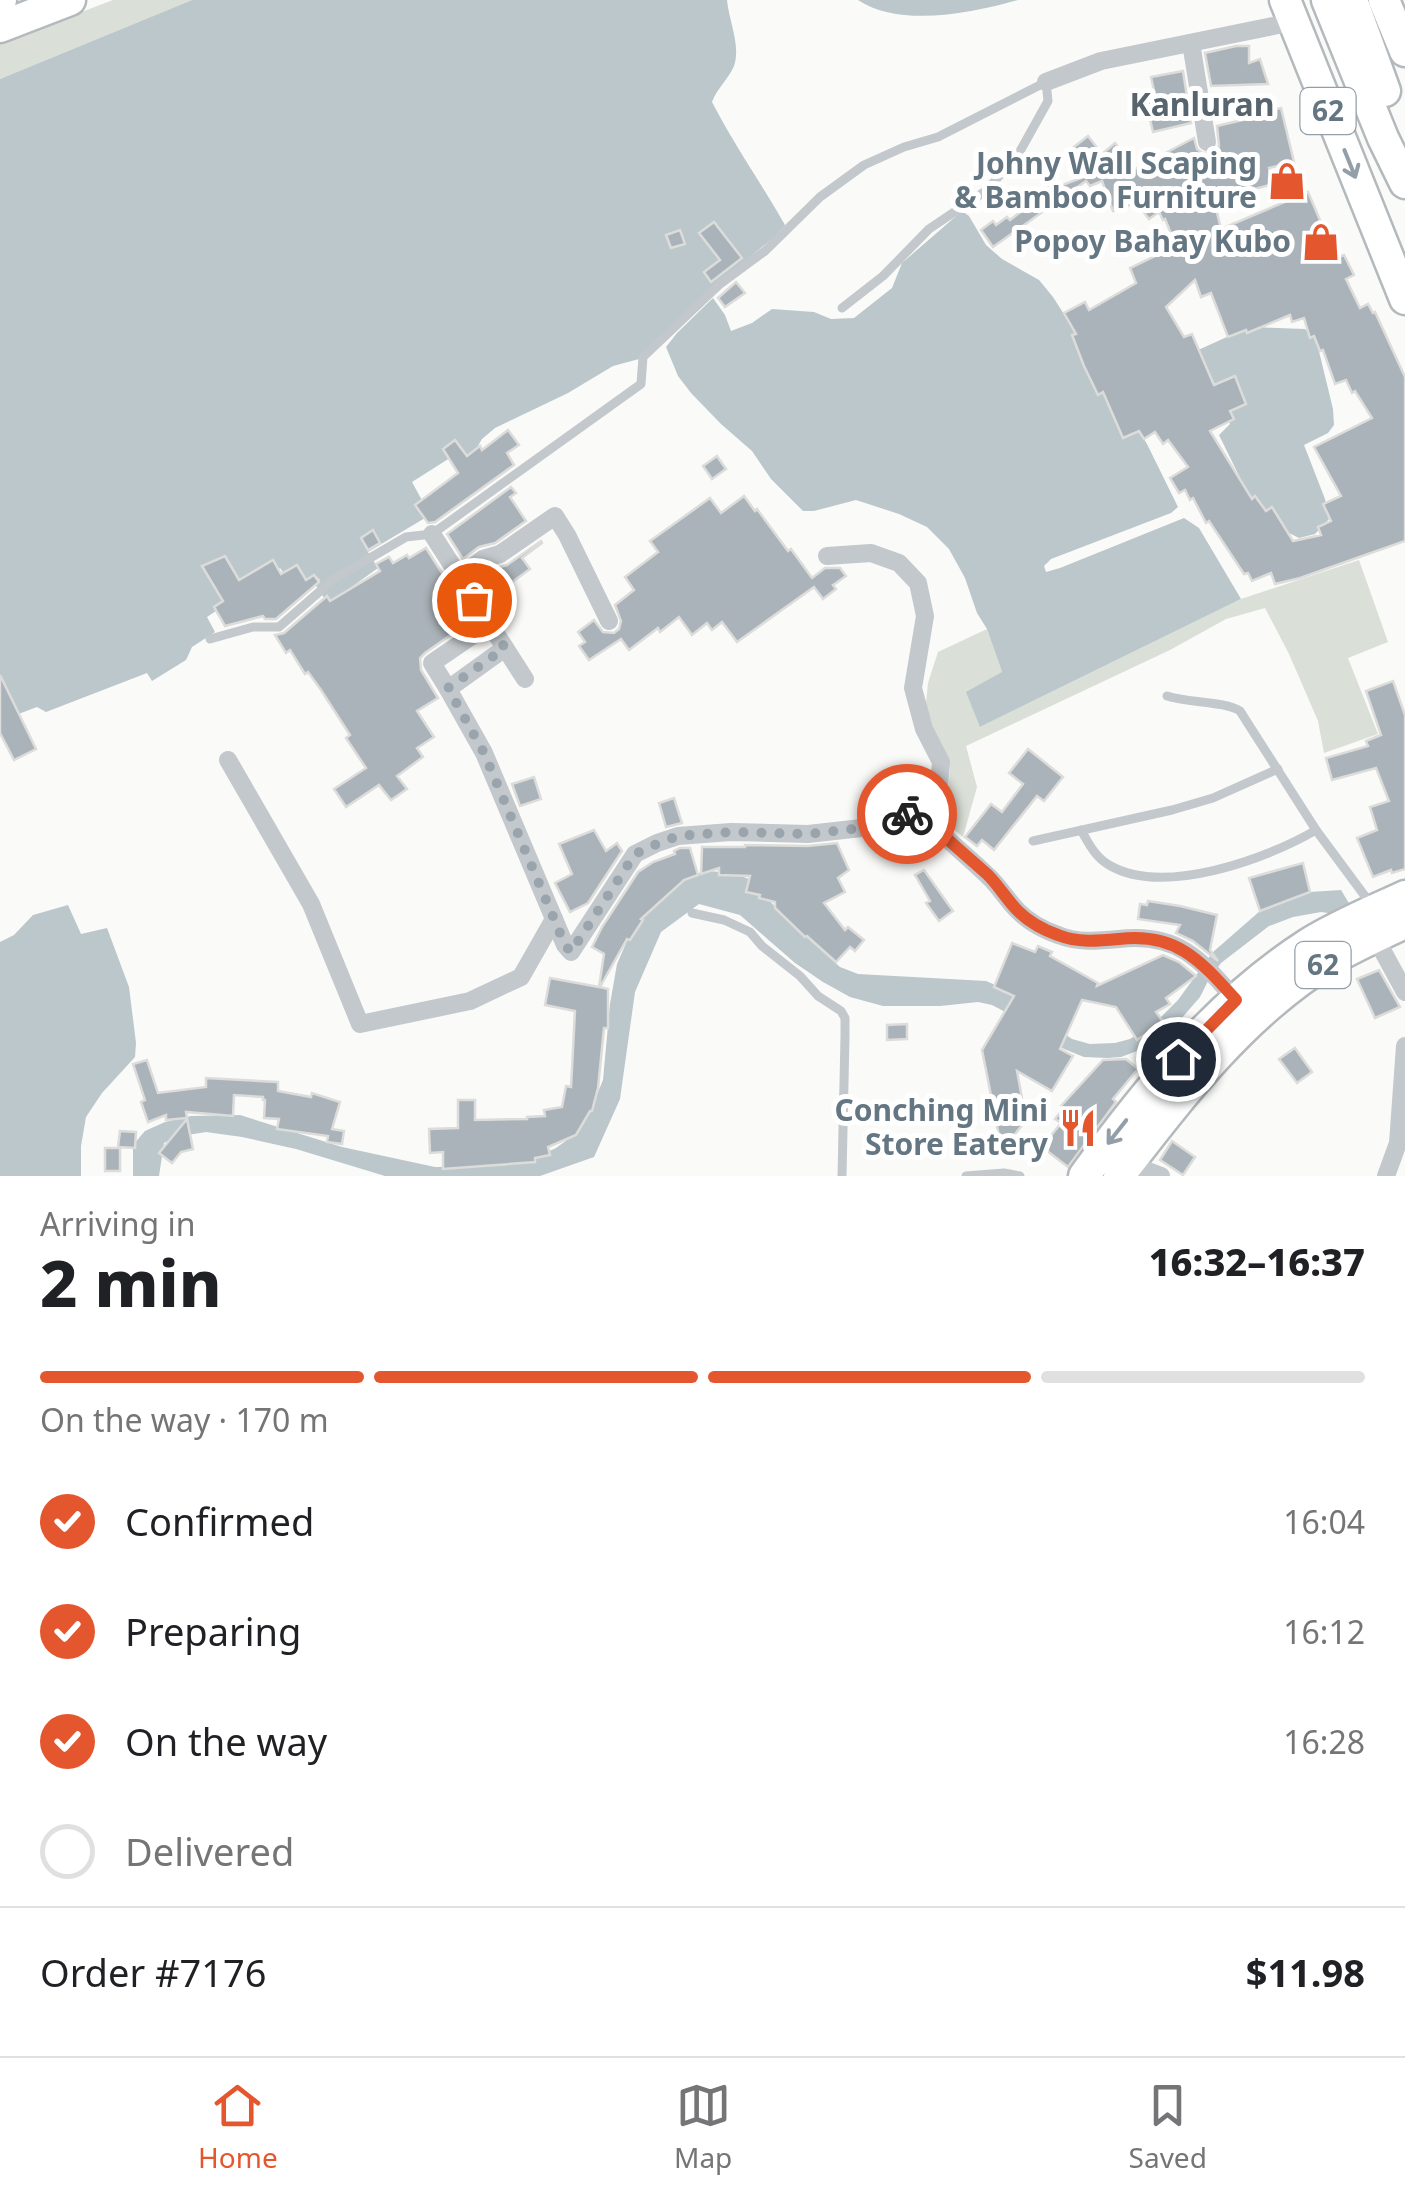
<!DOCTYPE html>
<html lang="en">
<head>
<meta charset="utf-8">
<style>
  body { margin:0; font-family:"Noto Sans",sans-serif; background:#f6f6f6; color:#202124; height:100vh; display:flex; flex-direction:column; font-size:38px; white-space:nowrap }
  * { box-sizing:border-box; margin:0 }
  p { font-size:32px; color:#757577 }
  .icon { flex:none; width:55px; height:55px; fill:none; stroke:currentColor; stroke-width:2; stroke-linecap:round; stroke-linejoin:round }
  .map { position:relative; height:1176px; overflow:hidden }
  .sheet { display:flex; flex-direction:column; background:#fff; flex:1 }
  .sheet>* { flex:none }
  .pin { position:absolute; display:grid; place-items:center; width:85px; height:85px; color:#fff; margin:-42px; border:5px solid #fff; border-radius:50%; box-shadow:0 2px 10px #0007 }
  .courier { position:absolute; display:grid; place-items:center; width:100px; height:100px; margin:-50px; border:8px solid #e4572e; border-radius:50%; background:#fff; color:#222; box-shadow:0 2px 12px #0007 }
  .overview em { font-style:normal; font-weight:800 }
  .overview div { display:flex; flex-direction:column-reverse }
  .overview { display:flex; align-items:center; justify-content:space-between; height:170px; padding:0 40px }
  h1 { font-size:65px; font-weight:800; line-height:75px }
  .bar { display:grid; grid-template-columns:repeat(4,1fr); gap:15px 10px; align-content:center; height:120px; padding:0 40px }
  .bar i { height:12px; border-radius:8px; background:#e0e0e0 }
  .bar .selected { background:#e4572e }
  .bar p { grid-column:span 4 }
  .line { display:flex; align-items:center; gap:25px; padding:0 40px; border-top:2px solid #e0e0e0 }
  .line div { flex:1 }
  ol { padding:0 40px; list-style:none }
  li { display:flex; align-items:center; gap:30px; height:110px }
  li p { margin-inline-start:auto }
  li .icon { padding:10px; border-radius:50%; background:#e4572e; color:#fff; stroke-width:4 }
  li:last-child { color:#757577 }
  li i { width:55px; height:55px; border:5px solid #e0e0e0; border-radius:50% }
  .tabs { display:flex; justify-content:space-around; align-items:center; height:140px; border-top:2px solid #e0e0e0; background:#fff; font-size:28px; color:#757577 }
  .tabs a { display:grid; justify-items:center; gap:5px }
  .tabs .selected { color:#e4572e }
  .map>svg:first-child { display:block }
  .green { fill:#dadfd7 }
  .water { fill:#bbc7cb }
  .building { fill:#aab3b9; stroke:#dcdcda; stroke-width:2.5; fill-rule:evenodd }
  .lines { fill:none; stroke-linecap:round; stroke-linejoin:round }
  .highway-casing { stroke:#b4b9bd; stroke-width:35 }
  .lane { stroke:#c3c8cc; stroke-width:9 }
  .street { stroke:#c3c8cc; stroke-width:18 }
  .highway { stroke:#fff; stroke-width:30 }
  .oneway { stroke:#939fa8 }
  .done { stroke:#99a4ac; stroke-width:10; stroke-dasharray:0 18 }
  .route { stroke:#e4572e; stroke-width:12 }
  .labels { text-anchor:middle; stroke-width:10; stroke-linejoin:round; paint-order:stroke }
  .shield { fill:#fff; stroke:#939fa8; stroke-width:2.5 }
  .shield-label { font-size:28px; font-weight:bold; fill:#657683 }
  .poi-label { font-size:30px; font-weight:bold; fill:#657683; stroke:#fff; text-anchor:end }
  .neighbourhood-label { font-size:32px; font-weight:bold; fill:#57646e; stroke:#fff }
</style>
</head>
<body>
<div class="map">
<svg width="1405" height="1176" viewBox="0 0 1405 1176">
  <rect width="100%" height="100%" fill="#fafaf8"/>
  <g class="green">
    <polygon points="113,0 192,0 0,79 0,43"/>
    <polygon points="1359,560 1388,642 1348,658 1378,734 1324,753 1318,721 1289,654 1265,608 1226,619 1170,650 966,746 977,787 963,837 946,823 950,768 925,712 928,683 938,652 987,629 1002,672 980,727 1241,599"/>
  </g>
  <g class="water">
    <path d="M192 0H727C729 21 741 46 734 66 728 80 717 88 712 102 734 145 762 184 785 225L774 237 709 291 639 359 613 366 568 393 495 428 482 439 472 456H453L412 482 430 515 368 552 378 568 328 604 315 584 320 580 315 575 293 586 280 568 207 617 215 632 192 647 186 660 152 681 147 673 46 712 37 707 13 716H0V79Z"/>
    <path d="M858 0H1018C972 13 900 28 858 0Z"/>
    <polygon points="962,211 969,216 986,245 1002,259 1039,280 1053,297 1147,444 1178,507 1171,513 1051,559 1044,566 1046,572 1060,568 1184,518 1199,528 1241,599 980,727 966,692 1002,672 987,629 977,613 965,578 949,549 927,527 899,514 856,500 814,511 803,511 771,479 752,451 721,424 691,393 678,376 666,347 677,333 713,298 725,315 731,331 752,323 772,309 814,312 831,319 854,318 892,288 902,263"/>
    <polygon points="1249,327 1305,329 1316,339 1333,409 1334,425 1328,433 1304,445 1325,499 1329,519 1315,534 1299,538 1283,530 1247,492 1219,435 1230,424 1196,351"/>
    <polygon points="708,871 734,873 751,880 785,918 812,942 840,967 858,974 986,981 1007,990 1040,1017 1072,1039 1090,1044 1115,1043 1130,1039 1155,1023 1178,1000 1213,952 1260,911 1310,892 1341,890 1350,905 1335,914 1321,912 1293,917 1269,926 1221,963 1209,979 1200,997 1161,1042 1121,1057 1107,1058 1084,1057 1064,1049 1011,1015 992,1005 978,1002 940,1006 883,1006 850,997 823,982 795,963 740,915 699,904 661,932 635,992 620,1099 594,1157 540,1176 385,1176 296,1149 242,1137 206,1132 175,1137 164,1143 159,1176 133,1176 133,1145 145,1131 165,1122 191,1116 240,1115 342,1147 435,1167 502,1166 530,1160 556,1148 578,1132 591,1109 603,1080 610,1004 617,964 630,934 649,910 687,876"/>
    <polygon points="68,905 81,934 107,928 129,987 136,1043 135,1057 102,1093 86,1117 81,1146 81,1176 0,1176 0,942 14,935 33,915"/>
  </g>
  <g class="building">
    <polygon points="1236,46 1249,46 1249,63 1260,59 1268,84 1211,86 1205,53"/>
    <polygon points="1183,71 1191,123 1153,132 1144,94 1154,91 1151,77"/>
    <path d="M1274 102 1276 109 1281 108 1294 162 1269 168 1273 184 1214 200 1221 229 1308 192 1336 258 1344 255 1354 275 1346 279 1360 308 1368 304 1373 313 1375 312 1405 377V541L1300 578 1275 584 1271 573 1252 581 1248 573 1244 574 1209 521 1206 523 1193 498 1190 500 1185 490 1179 493 1170 478 1188 467 1168 440 1163 444 1155 432 1144 439 1139 431 1123 438 1103 392 1098 395 1084 366 1072 335 1076 334 1064 313 1085 302 1089 310 1136 283 1130 268 1176 246 1165 219 1163 220 1159 212 1149 219 1137 203 1113 211 1102 181 1090 186 1086 181 993 247 981 230 993 221 996 225 1007 217 1010 220 1035 201 1032 197 1049 185 1052 189 1084 177 1065 154 1088 136 1102 154 1115 143 1135 169 1194 138 1197 149 1202 153 1214 152 1219 146 1217 126 1255 117 1254 114 1261 113 1259 106ZM1195 280 1201 297 1211 293 1228 337 1246 330 1247 333 1290 315 1292 322 1304 318 1310 338 1314 336 1320 351 1323 350 1335 384 1346 380 1352 393 1355 391 1372 418 1314 447 1341 496 1323 504 1331 521 1318 527 1321 535 1293 541 1272 507 1266 511 1255 496 1252 499 1210 431 1234 419 1230 411 1246 404 1235 376 1214 385 1192 334 1184 337 1166 307Z"/>
    <polygon points="714,222 742,258 711,282 704,272 720,260 699,233"/>
    <polygon points="680,230 685,244 671,248 666,235"/>
    <polygon points="736,282 745,293 725,307 718,298"/>
    <polygon points="508,430 519,445 507,453 514,465 435,522 428,523 415,505 458,473 443,449 455,440 467,456 480,446 482,450"/>
    <polygon points="717,456 726,469 712,479 703,466"/>
    <polygon points="511,487 516,493 510,497 526,521 495,543 479,547 463,559 447,534"/>
    <polygon points="744,496 755,511 757,509 788,551 791,549 812,578 825,568 840,568 846,576 833,585 836,589 823,599 814,587 737,642 722,622 712,630 707,623 692,635 679,617 660,632 658,628 629,650 621,639 589,660 579,646 585,642 578,632 594,620 603,632 614,633 619,629 621,621 615,605 634,590 625,577 658,552 650,541 710,498 721,513"/>
    <polygon points="373,530 380,543 368,550 361,538"/>
    <polygon points="541,541 542,543 522,558 530,569 489,599 476,580 489,570 507,565"/>
    <polygon points="426,548 472,620 425,653 420,658 421,670 438,698 417,711 434,737 417,748 423,757 397,776 407,789 391,800 379,785 346,807 334,789 366,768 346,738 350,735 321,690 308,672 305,674 290,650 286,653 275,635 284,633 327,596 330,601 380,571 376,564 389,557 393,563 407,555 409,558"/>
    <polygon points="225,556 239,580 273,560 281,574 297,565 306,580 314,575 319,582 276,619 265,619 263,616 225,626 214,607 223,601 202,566"/>
    <polygon points="0,675 36,749 14,760 0,733"/>
    <polygon points="1393,681 1405,715 1405,869 1392,873 1391,870 1373,877 1357,838 1377,830 1370,807 1389,801 1376,768 1332,780 1326,758 1368,746 1366,741 1381,735 1366,691"/>
    <polygon points="1028,749 1063,777 1044,801 1037,796 994,850 982,840 977,846 965,837 991,804 1002,812 1023,784 1009,773"/>
    <polygon points="534,777 541,799 520,806 512,784"/>
    <polygon points="674,798 682,823 666,827 659,803"/>
    <polygon points="912,826 917,828 898,844 891,833"/>
    <polygon points="594,830 606,851 617,843 622,851 588,903 570,912 555,883 572,874 559,844"/>
    <polygon points="837,843 849,870 838,878 845,892 824,903 845,930 848,927 864,940 855,951 850,947 836,962 807,936 805,937 775,908 775,902 759,898 760,895 746,892 750,876 719,875 719,868 701,874 702,847 745,847 745,845 808,846"/>
    <polygon points="680,848 690,848 698,875 684,880 641,919 643,920 630,940 627,939 600,987 608,989 608,1028 604,1028 598,1088 592,1111 590,1111 576,1135 548,1147 550,1155 535,1158 535,1162 443,1169 443,1152 430,1153 429,1129 458,1128 458,1100 475,1100 475,1120 527,1119 527,1117 545,1116 544,1110 562,1107 566,1086 571,1087 575,1011 545,1005 550,978 599,987 604,954 592,947 602,927 638,872 653,862 675,854 674,851"/>
    <polygon points="1303,863 1310,892 1260,911 1249,878"/>
    <polygon points="924,870 953,911 939,921 926,903 930,901 915,875"/>
    <polygon points="1148,901 1180,906 1217,915 1210,950 1218,961 1193,941 1176,933 1180,925 1138,919 1140,904 1147,905"/>
    <polygon points="1012,943 1035,952 1038,946 1052,952 1050,956 1098,983 1097,986 1163,955 1179,962 1196,976 1166,998 1170,1004 1156,1012 1163,1022 1137,1040 1116,1007 1082,1000 1060,1049 1073,1056 1052,1091 1017,1071 1026,1120 1002,1151 982,1050 1014,996 994,987"/>
    <polygon points="1379,970 1400,1007 1375,1018 1357,979"/>
    <polygon points="907,1024 907,1039 887,1040 887,1025"/>
    <polygon points="1295,1048 1312,1072 1297,1083 1279,1059"/>
    <polygon points="1126,1059 1138,1069 1113,1099 1116,1102 1068,1167 1042,1147 1061,1123 1055,1119 1064,1108 1061,1106 1103,1060"/>
    <polygon points="147,1060 158,1093 206,1087 206,1078 278,1082 278,1091 311,1097 312,1093 340,1102 332,1129 344,1131 342,1144 327,1142 328,1136 277,1129 279,1119 264,1118 265,1100 263,1100 263,1097 234,1095 233,1116 186,1112 187,1118 166,1120 166,1115 148,1122 141,1102 145,1100 133,1064"/>
    <polygon points="187,1119 193,1149 181,1152 172,1163 159,1153"/>
    <polygon points="120,1131 136,1132 135,1148 118,1147"/>
    <polygon points="1172,1141 1195,1157 1183,1175 1160,1160"/>
    <rect x="105" y="1148" width="15" height="23"/>
  </g>
  <g class="lines">
    <g class="highway-casing">
      <g id="highway">
        <polyline points="0,0 1,0"/>
        <polyline points="1285,0 1405,299"/>
        <polyline points="1327,0 1383,138 1405,183"/>
        <polyline points="1352,0 1385,91"/>
        <polyline points="1384,0 1405,51"/>
        <polyline points="0,27 70,0"/>
        <path d="M1084 1176C1147 1089 1218 1002 1308 944 1338 925 1373 911 1405 896"/>
        <path d="M1119 1176C1180 1097 1243 1014 1329 961 1353 947 1379 935 1405 923"/>
      </g>
    </g>
    <g class="lane">
      <polyline points="210,639 253,627 279,627 334,579 406,537 432,534 641,384 643,357 720,284 765,251 820,197 864,165 904,147 938,137 1046,82 1048,101 1019,153 987,190 929,229 883,276 842,308"/>
      <path d="M1167 696C1188 703 1225 701 1240 711L1316 830 1373 907"/>
      <path d="M1081 830C1089 844 1095 857 1109 865 1163 897 1267 859 1316 830"/>
      <polyline points="1033,841 1172,810 1213,798 1278,769"/>
      <polyline points="692,913 724,920 750,932 762,946 800,976 818,996 841,1011 845,1018 845,1036 842,1176"/>
      <polyline points="966,1176 1004,1173 1020,1176"/>
    </g>
    <g class="street">
      <polyline points="1191,43 1207,142"/>
      <polyline points="1046,82 1101,61 1293,22"/>
      <polyline points="432,534 525,679"/>
      <polyline points="827,556 871,553 899,563 918,583 925,616 913,688 924,729 941,762 939,788 925,818"/>
      <polyline points="459,577 483,559 500,554 555,516 567,535 609,621"/>
      <path d="M505 648 448 689 484 753 565 945 571 952 635 854 657 843 678 836 731 832 808 834 871 827 903 815 913 813 925 818C945 838 967 856 988 876 999 886 1007 900 1018 911 1028 921 1044 930 1058 935 1078 943 1098 941 1119 939 1177 932 1200 959 1236 1000"/>
      <polyline points="448,689 432,663 489,624"/>
      <polyline points="228,760 311,904 360,1024 470,1001 521,977 554,919"/>
      <polyline points="1375,937 1405,992"/>
      <polyline points="1129,1164 1161,1176"/>
      <polyline points="1386,1176 1398,1143 1405,1046"/>
    </g>
    <use href="#highway" class="highway"/>
  </g>
  <defs><path id="oneway-shaft" d="M-6 0H5M1.5-3L5.5 0L1.5 3" fill="none" stroke-width="1.6" stroke-linecap="round" stroke-linejoin="round" transform="scale(2.5)"/></defs>
  <g class="oneway">
    <use href="#oneway-shaft" transform="translate(1350 164) rotate(68)"/>
    <use href="#oneway-shaft" transform="translate(1117 1132) rotate(128)"/>
  </g>
  <g class="lines">
    <polyline class="done" points="474,600 505,648 448,688 484,753 565,945 571,952 635,854 657,844 678,836 731,832 808,834 871,827 907,814"/>
    <path class="route" d="M907 814H914L925 818C945 838 967 856 988 875 999 886 1007 900 1018 911 1028 921 1044 930 1058 935 1078 943 1098 941 1119 939 1176 932 1200 960 1236 1000L1178 1059"/>
  </g>
  <defs>
    <g id="shop-bare" transform="scale(3)"><path d="M-5-2.5h2.3a2.7 3.5 0 0 1 5.4 0H5L5.5 6h-11ZM-1.5-2.5h3a1.5 2.3 0 0 0-3 0Z" fill="#e4572e" stroke="#fff" stroke-width="2.5" paint-order="stroke"/></g>
    <g id="restaurant-bare" transform="scale(3)"><path d="M-5-6h1v4h1v-4h1v4h1v-4h1v5L-1.5 .5V6h-2V.5L-5-1ZM5-6V6H3V1.5H1.5Q1.5-4 5-6Z" fill="#e4572e" stroke="#fff" stroke-width="2.5" paint-order="stroke"/></g>
  </defs>
  <g fill-rule="evenodd">
    <use href="#shop-bare" x="1287" y="181"/>
    <use href="#shop-bare" x="1321" y="242"/>
    <use href="#restaurant-bare" x="1078" y="1128"/>
  </g>
  <g class="labels">
    <g class="shield">
      <rect x="1300.5" y="88" width="55" height="46" rx="8"/>
      <rect x="1295.5" y="942" width="55" height="46" rx="8"/>
    </g>
    <g class="shield-label">
      <text x="1328" y="121">62</text>
      <text x="1323" y="975">62</text>
    </g>
    <g class="poi-label">
      <text x="1257" y="174">Johny Wall Scaping<tspan x="1257" dy="34">&amp; Bamboo Furniture</tspan></text>
      <text x="1291" y="252">Popoy Bahay Kubo</text>
      <text x="1048" y="1121">Conching Mini<tspan x="1048" dy="34">Store Eatery</tspan></text>
    </g>
    <g class="neighbourhood-label">
      <text x="1202" y="116">Kanluran</text>
    </g>
  </g>
</svg>
<div class="pin" style="left:474px;top:600px;background:#ea580c"><svg class="icon" aria-label="bag" viewBox="0 0 24 24"><path d="M5 8h14l-1 12H6zM9 8a3 3 0 0 1 6 0"/></svg></div>
<div class="pin" style="left:1178px;top:1059px;background:#1f2937"><svg class="icon" aria-label="home" viewBox="0 0 24 24"><path d="M3 11l9-7 9 7M6 9v11h12V9"/></svg></div>
<div class="courier" style="left:907px;top:814px"><svg class="icon" aria-label="bike" viewBox="0 0 24 24"><circle cx="6" cy="16" r="4"/><circle cx="18" cy="16" r="4"/><path d="M6 16l4-8h5l3 8M10 8l3 8H6M13 5h3"/></svg></div>
</div>
<section class="sheet">
<div class="overview"><div><h1>2 min</h1><p>Arriving in</p></div><em>16:32–16:37</em></div>
<div class="bar"><i class="selected"></i><i class="selected"></i><i class="selected"></i><i></i><p>On the way · 170 m</p></div>
<ol>
<li><svg class="icon" aria-label="check" viewBox="0 0 24 24"><path d="M5 12l5 5 9-10"/></svg>Confirmed<p>16:04</p></li>
<li><svg class="icon" aria-label="check" viewBox="0 0 24 24"><path d="M5 12l5 5 9-10"/></svg>Preparing<p>16:12</p></li>
<li><svg class="icon" aria-label="check" viewBox="0 0 24 24"><path d="M5 12l5 5 9-10"/></svg>On the way<p>16:28</p></li>
<li><i></i>Delivered</li>
</ol>
<div class="line" style="height:130px"><div>Order #7176</div><b>$11.98</b></div>
</section>
<nav class="tabs">
<a class="selected"><svg class="icon" aria-label="home" viewBox="0 0 24 24"><path d="M3 11l9-7 9 7M6 9v11h12V9"/></svg>Home</a>
<a><svg class="icon" aria-label="map" viewBox="0 0 24 24"><path d="M3 6l6-2 6 2 6-2v14l-6 2-6-2-6 2zM9 4v14M15 6v14"/></svg>Map</a>
<a><svg class="icon" aria-label="saved" viewBox="0 0 24 24"><path d="M7 4h10v16l-5-4-5 4z"/></svg>Saved</a>
</nav>
</body>
</html>
